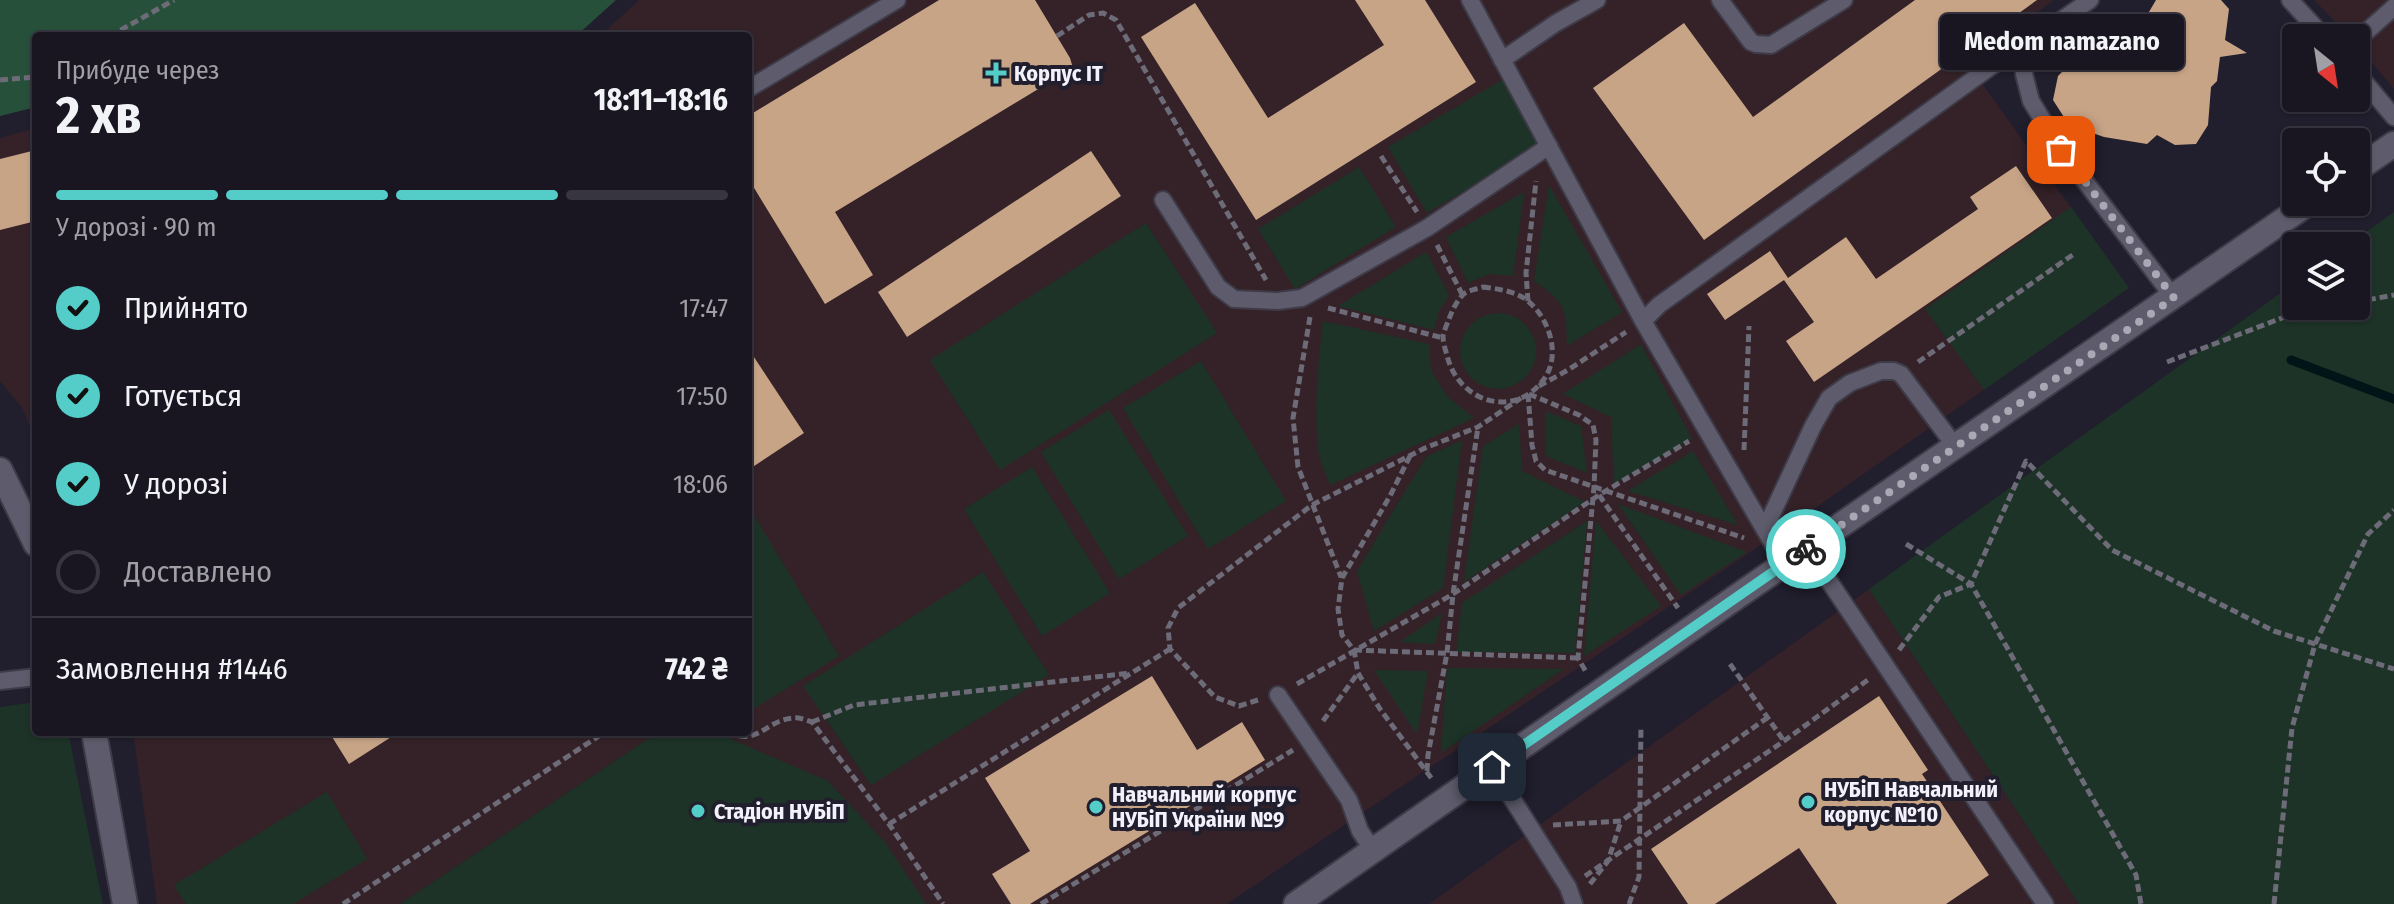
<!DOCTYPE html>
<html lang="uk">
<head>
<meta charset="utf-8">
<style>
  body { margin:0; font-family:"Fira Sans Condensed",sans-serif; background:#221f2a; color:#f1f3f6; height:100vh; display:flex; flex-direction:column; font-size:30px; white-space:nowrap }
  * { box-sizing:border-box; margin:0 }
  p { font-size:26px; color:#9f9fa5 }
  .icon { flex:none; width:44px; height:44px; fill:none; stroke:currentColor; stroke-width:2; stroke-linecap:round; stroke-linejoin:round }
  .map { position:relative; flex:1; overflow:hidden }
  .side { position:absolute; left:32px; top:32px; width:720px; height:704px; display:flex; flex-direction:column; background:#191622; border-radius:8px; box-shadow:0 2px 6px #0004,0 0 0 2px #373540 }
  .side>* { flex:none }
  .needle { width:52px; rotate:150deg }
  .tools { position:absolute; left:2282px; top:24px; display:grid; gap:16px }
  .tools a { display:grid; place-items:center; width:88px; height:88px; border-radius:8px; background:#191622; box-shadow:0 2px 6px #0004,0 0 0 2px #373540; font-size:40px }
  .pin { position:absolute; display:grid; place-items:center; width:68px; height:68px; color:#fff; margin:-34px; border-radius:16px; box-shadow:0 4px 12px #0006 }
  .courier { position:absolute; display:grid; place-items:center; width:80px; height:80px; margin:-40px; border:6px solid #54cdc8; border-radius:50%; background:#fff; color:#222; box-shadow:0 2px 10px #0007 }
  .bubble { position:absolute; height:56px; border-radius:8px; background:#191622; box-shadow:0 2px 6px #0004,0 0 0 2px #373540; font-size:26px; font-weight:700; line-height:56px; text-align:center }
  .overview em { font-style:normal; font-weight:700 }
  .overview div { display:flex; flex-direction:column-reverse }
  .overview { display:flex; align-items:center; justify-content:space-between; height:136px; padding:0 24px }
  h1 { font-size:52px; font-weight:700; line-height:60px }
  .bar { display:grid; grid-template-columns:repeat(4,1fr); gap:12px 8px; align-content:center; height:96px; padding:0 24px }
  .bar i { height:10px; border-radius:6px; background:#373540 }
  .bar .current { background:#54cdc8 }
  .bar p { grid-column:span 4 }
  .line { display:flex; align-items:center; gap:20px; padding:0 24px; border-top:2px solid #373540 }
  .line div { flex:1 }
  ol { padding:0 24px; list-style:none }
  li { display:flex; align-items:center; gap:24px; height:88px }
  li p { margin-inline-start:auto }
  li .icon { padding:8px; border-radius:50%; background:#54cdc8; color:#111; stroke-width:4 }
  li:last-child { color:#9f9fa5 }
  li i { width:44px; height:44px; border:4px solid #373540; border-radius:50% }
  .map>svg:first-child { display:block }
  .education { fill:#342228 }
  .green { fill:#1d3327 }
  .forest { fill:#27503b }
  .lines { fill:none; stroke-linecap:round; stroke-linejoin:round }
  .stream { stroke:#001518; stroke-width:9 }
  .building { fill:#c8a487 }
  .service-casing { stroke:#3e3b48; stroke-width:20 }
  .minor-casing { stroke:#3e3b48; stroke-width:28 }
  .tertiary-casing { stroke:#3e3b48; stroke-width:28 }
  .path { stroke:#6d6b78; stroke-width:5; stroke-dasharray:8 4; stroke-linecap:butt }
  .service { stroke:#5e5b6c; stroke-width:16 }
  .minor { stroke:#5e5b6c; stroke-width:24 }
  .tertiary { stroke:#5e5b6c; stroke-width:24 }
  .done { stroke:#aaa8b4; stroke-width:8; stroke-dasharray:0 14.4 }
  .route { stroke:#54cdc8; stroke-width:10 }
  .poi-dot { fill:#54cdc8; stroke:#211e2d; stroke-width:3 }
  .labels { text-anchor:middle; stroke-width:8; stroke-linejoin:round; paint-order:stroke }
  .poi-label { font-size:22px; font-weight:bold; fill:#f3f2fc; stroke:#211e2d; text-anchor:start }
</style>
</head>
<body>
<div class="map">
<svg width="2394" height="904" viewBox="0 0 2394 904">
  <rect width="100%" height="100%" fill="#211e2d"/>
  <g class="education">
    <polygon points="639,0 2054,0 1968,64 2129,288 1801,518 1227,904 157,904 133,732 748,732 748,36 600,36"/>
    <polygon points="2314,0 2394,0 2394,89 2356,43"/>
    <polygon points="36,128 36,443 23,409 0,381 0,138"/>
    <polygon points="1869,589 2079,904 1429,904"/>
  </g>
  <g class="green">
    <polygon points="1505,78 1544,144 1427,213 1388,147"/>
    <polygon points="1359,167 1396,227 1295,289 1258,229"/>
    <path d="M1549 185 1622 312 1567 346C1566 307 1566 303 1534 281Z"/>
    <polygon points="1524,192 1513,276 1489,274 1468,283 1446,237"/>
    <polygon points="2071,207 2129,288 1984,390 1925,309"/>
    <polygon points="2394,212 2394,904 2079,904 1869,589 2296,282 2296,306 2356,306 2356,246 2346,246"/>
    <polygon points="1146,223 1217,333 1000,470 930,360"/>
    <polygon points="1426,252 1449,295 1438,313 1434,330 1338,306"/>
    <circle cx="1498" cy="351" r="38"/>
    <path d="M1323 321 1429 344 1431 370 1447 396 1474 418 1330 485C1327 476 1321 465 1319 455 1313 411 1318 365 1323 321Z"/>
    <polygon points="1641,344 1692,439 1614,484 1611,417 1563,394"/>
    <polygon points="1201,361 1286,501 1208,549 1123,408"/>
    <polygon points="1109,410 1188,536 1119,579 1041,452"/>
    <polygon points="1545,411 1581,426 1587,473 1546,456"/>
    <polygon points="1519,424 1522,471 1585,502 1464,582 1483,446"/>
    <polygon points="1462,440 1443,588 1374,631 1357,571 1426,457"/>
    <polygon points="1693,451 1738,525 1628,491"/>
    <polygon points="1032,467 1110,593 1042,636 964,509"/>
    <polygon points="1618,504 1747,552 1681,595"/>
    <polygon points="753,514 839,656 748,712 748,517"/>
    <polygon points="1587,521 1575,653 1456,652 1462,603"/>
    <polygon points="1596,521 1661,606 1584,656"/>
    <polygon points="983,572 1049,675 871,785 803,686"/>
    <polygon points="1442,613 1435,644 1400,642"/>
    <polygon points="1447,668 1564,669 1441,753"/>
    <polygon points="1374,670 1428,671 1417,734"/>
    <polygon points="36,702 36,732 68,732 103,904 0,904 0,707"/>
    <polygon points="701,734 731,739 828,781 884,841 926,904 400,904 648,739"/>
    <polygon points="327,792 367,859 293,904 186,904 174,885"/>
  </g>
  <polygon class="forest" points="0,0 616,0 576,36 314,36 306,34 299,36 36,36 36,107 0,116"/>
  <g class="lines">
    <polyline class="stream" points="2291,360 2394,399"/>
  </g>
  <g class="building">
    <polygon points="939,0 1035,0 1070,58 1073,68 835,212 873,275 825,304 748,178 748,116"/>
    <polygon points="1355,0 1425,0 1476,82 1256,220 1141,37 1195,3 1268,118 1384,45"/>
    <polygon points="1915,0 2037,0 1704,240 1593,88 1684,23 1753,117"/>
    <polygon points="2156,0 2221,0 2229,9 2225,40 2247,53 2220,57 2217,81 2211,87 2208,125 2196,144 2175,145 2157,135 2147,144 2104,137 2069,125 2053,100 2058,76 2074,60 2102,51 2137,60 2146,17"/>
    <polygon points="36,150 36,221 0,230 0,159"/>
    <polygon points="1091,151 1121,196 907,337 878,292"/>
    <polygon points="2016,166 2052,218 1814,382 1786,341 1814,322 1784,280 1725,320 1707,294 1770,251 1788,278 1846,237 1876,279 1978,209 1970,197"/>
    <polygon points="748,348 804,433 748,470"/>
    <polygon points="1152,676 1197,750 1242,722 1265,760 1030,904 1011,904 992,874 1030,851 985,778"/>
    <polygon points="1879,696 1928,770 1922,774 1989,875 1946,904 1837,904 1799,848 1715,904 1688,904 1651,849"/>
    <polygon points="329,732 399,732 349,764"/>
  </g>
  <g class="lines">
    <g class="service-casing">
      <g id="service">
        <polyline points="1470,0 1643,321 1784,563"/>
        <polyline points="1720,0 1751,42 1756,44 1771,45 1844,0"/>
        <polyline points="2290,0 2325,38"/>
        <polyline points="2356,41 2394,7"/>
        <polyline points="2029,43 2024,74 2031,101 2061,150 2174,298"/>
        <polyline points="1502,60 1556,23 1597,0"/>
        <polyline points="2356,72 2394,117"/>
        <polyline points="748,89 897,0"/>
        <polyline points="1163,200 1218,287 1234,299 1278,301 1302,298 1427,228 1549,146"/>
        <polyline points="1643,321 1659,305 1993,65 2029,43 2090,0"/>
        <polyline points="1765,529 1813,426 1829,398 1850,383 1881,371 1894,371 1901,374 1955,446"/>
        <polyline points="1807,548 2045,904"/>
        <polyline points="0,681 36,677"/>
        <polyline points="1278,695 1349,800 1360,831 1373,850"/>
        <polyline points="1492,767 1568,887 1574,904"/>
      </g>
    </g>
    <g class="minor-casing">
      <g id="minor">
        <polyline points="0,470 36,544"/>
        <polyline points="94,732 125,904"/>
      </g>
    </g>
    <g class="tertiary-casing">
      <g id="tertiary">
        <polyline points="2356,170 2394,144"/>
        <polyline points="1296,904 1745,591 2310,202"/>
      </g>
    </g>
    <g class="path">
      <polyline points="110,36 174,0"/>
      <polyline points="1057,36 1089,15 1103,13 1116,20 1266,280"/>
      <polyline points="0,80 36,77"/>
      <polyline points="1381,156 1417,212"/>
      <polyline points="1437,245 1462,294"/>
      <path d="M1483 287C1498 289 1517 291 1529 302 1550 320 1561 356 1544 379 1514 421 1457 401 1447 355 1445 349 1443 342 1443 336 1444 331 1447 324 1449 319 1452 311 1458 298 1465 293 1470 290 1477 289 1483 287Z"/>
      <polyline points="1528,301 1526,273 1536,181"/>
      <polyline points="2356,302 2394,295"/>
      <polyline points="1328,308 1443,338"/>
      <polyline points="1310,317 1293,418 1298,467 1341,577"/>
      <polyline points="1918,362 2074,254"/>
      <polyline points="2167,362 2295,313 2331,306"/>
      <polyline points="1539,386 1568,370 1626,332"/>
      <polyline points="1528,394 1532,445 1536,461 1545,470 1744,538"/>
      <polyline points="1529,394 1579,415 1593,425 1596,440 1594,487 1578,658 1586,672"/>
      <polyline points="1744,450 1749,326"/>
      <polyline points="1410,456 1390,496 1342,578 1338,609 1342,635 1354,650 1358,673 1380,709 1432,779"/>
      <polyline points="1599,495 1678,608"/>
      <polyline points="1906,544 1971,584 2136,875 2141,904"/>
      <polyline points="1354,650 1578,658"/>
      <polyline points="1899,650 1939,597 1971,584 2026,461 2112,550 2274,631 2394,669"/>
      <polyline points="1730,664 1784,741"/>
      <polyline points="1297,684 1453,594 1599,495 1689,441"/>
      <polyline points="1258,700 1239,706 1215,697 1170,649 1168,628 1178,608 1312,505 1425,448 1478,427 1521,398"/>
      <polyline points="1323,721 1358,673"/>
      <polyline points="812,722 854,705 1130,673"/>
      <path d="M728 732C757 747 766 720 793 718 799 717 806 720 812 722L889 824 943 904"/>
      <polyline points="1427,771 1428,755 1447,653 1453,594 1478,427"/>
      <polyline points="889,824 1170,649"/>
      <polyline points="1553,825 1621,821 1767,718"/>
      <polyline points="1585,876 1784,741 1869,679"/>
      <polyline points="1590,884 1608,861 1621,821"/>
      <polyline points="343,904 605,732"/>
      <polyline points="1041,904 1293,750"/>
      <polyline points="1629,904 1639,877 1641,726"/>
      <polyline points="2274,904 2292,728 2315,644 2368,534 2394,510"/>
    </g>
    <use href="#service" class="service"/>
    <use href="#minor" class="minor"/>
    <use href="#tertiary" class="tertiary"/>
  </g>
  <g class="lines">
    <polyline class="done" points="1806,549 2174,298 2061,150"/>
    <polyline class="route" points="1492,767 1806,549"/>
  </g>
  <g class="poi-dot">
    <path d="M992 61h8v8h8v8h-8v8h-8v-8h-8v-8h8z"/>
    <circle cx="1808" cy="802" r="8"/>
    <circle cx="1096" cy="807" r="8"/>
    <circle cx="698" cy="811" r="8"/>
  </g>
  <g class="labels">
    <g class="poi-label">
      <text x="1014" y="81">Корпус ІТ</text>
      <text x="1824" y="797">НУБіП Навчальний<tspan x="1824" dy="25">корпус №10</tspan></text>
      <text x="1112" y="802">Навчальний корпус<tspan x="1112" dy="25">НУБіП України №9</tspan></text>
      <text x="714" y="819">Стадіон НУБіП</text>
    </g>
  </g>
</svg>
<div class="tools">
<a><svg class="needle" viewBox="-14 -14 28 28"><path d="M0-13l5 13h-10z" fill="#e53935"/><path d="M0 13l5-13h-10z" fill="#9f9fa5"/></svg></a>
<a><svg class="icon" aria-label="locate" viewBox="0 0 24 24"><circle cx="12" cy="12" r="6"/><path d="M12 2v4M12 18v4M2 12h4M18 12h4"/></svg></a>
<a><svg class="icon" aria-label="layers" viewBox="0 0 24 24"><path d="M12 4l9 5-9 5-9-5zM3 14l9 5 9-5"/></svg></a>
</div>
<div class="pin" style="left:2061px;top:150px;background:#ea580c"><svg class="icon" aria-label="bag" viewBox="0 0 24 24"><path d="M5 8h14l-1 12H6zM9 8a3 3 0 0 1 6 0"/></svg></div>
<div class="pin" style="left:1492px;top:767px;background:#1f2937"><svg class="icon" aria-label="home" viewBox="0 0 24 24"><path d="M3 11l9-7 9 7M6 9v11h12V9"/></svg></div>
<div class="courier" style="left:1806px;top:549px"><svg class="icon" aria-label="bike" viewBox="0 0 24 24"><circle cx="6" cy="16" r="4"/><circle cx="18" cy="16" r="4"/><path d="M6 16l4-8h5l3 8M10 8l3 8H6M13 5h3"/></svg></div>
<div class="bubble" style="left:1940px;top:14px;width:244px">Medom namazano</div>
<section class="side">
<div class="overview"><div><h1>2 хв</h1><p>Прибуде через</p></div><em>18:11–18:16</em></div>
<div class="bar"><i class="current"></i><i class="current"></i><i class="current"></i><i></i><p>У дорозі · 90 m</p></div>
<ol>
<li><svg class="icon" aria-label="check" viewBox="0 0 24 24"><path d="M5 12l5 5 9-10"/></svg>Прийнято<p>17:47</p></li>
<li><svg class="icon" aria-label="check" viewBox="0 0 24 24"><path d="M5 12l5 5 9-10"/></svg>Готується<p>17:50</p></li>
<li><svg class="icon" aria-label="check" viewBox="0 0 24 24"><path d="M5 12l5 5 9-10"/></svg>У дорозі<p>18:06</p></li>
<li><i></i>Доставлено</li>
</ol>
<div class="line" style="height:104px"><div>Замовлення #1446</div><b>742 ₴</b></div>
</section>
</div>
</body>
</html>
